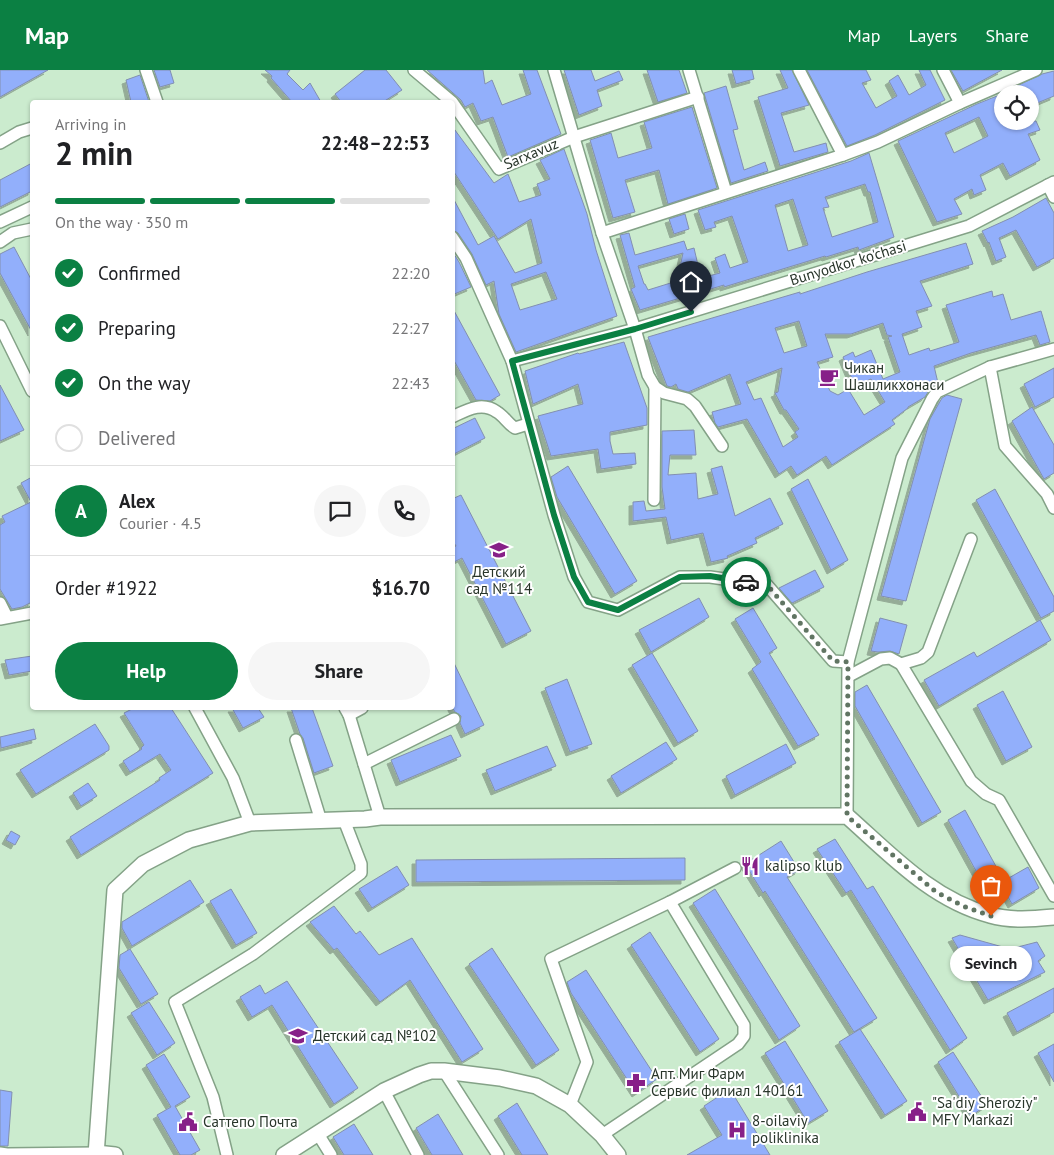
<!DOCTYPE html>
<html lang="en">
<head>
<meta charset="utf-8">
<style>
  body { margin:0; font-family:"PT Sans",sans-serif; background:#f6f6f6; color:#202124; height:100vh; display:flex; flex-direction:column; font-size:19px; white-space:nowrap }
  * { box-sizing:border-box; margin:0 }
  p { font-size:16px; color:#757577 }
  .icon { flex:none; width:28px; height:28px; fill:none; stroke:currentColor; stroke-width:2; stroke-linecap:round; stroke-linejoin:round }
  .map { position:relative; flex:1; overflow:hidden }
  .details { position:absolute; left:30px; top:30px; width:425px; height:610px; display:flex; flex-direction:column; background:#fff; border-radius:5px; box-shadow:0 1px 4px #0004 }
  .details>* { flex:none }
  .fabs { position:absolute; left:994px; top:15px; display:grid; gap:10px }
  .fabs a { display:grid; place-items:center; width:45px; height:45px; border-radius:50%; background:#fff; box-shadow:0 1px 4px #0004; font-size:25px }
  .pin { position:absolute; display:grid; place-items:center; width:42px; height:42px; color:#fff; margin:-51px -21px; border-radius:50% 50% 50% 0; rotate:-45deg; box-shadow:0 0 5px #0007 }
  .pin .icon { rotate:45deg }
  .courier { position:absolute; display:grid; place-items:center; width:50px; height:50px; margin:-25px; border:4px solid #0b8043; border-radius:50%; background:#fff; color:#222; box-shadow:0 1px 6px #0007 }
  .bubble { position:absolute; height:35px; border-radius:18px; background:#fff; box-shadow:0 1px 4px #0004; font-size:16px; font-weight:700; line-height:35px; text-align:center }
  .headline em { font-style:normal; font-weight:700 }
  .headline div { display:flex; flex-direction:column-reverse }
  .headline { display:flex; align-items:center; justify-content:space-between; height:85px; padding:0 25px }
  h1 { font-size:32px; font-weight:700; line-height:38px }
  .bar { display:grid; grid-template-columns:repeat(4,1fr); gap:8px 5px; align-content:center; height:60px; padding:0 25px }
  .bar i { height:6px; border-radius:4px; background:#e0e0e0 }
  .bar .selected { background:#0b8043 }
  .bar p { grid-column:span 4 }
  .line { display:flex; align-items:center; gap:12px; padding:0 25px; border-top:1px solid #e0e0e0 }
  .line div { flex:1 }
  .round { display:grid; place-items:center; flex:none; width:52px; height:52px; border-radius:26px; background:#f6f6f6 }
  ol { padding:0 25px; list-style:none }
  li { display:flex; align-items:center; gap:15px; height:55px }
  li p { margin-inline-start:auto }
  li .icon { padding:5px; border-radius:50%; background:#0b8043; color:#fff; stroke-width:4 }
  li:last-child { color:#757577 }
  li i { width:28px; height:28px; border:2px solid #e0e0e0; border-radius:50% }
  .cta { display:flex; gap:10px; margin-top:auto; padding:10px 25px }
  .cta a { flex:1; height:58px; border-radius:30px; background:#0b8043; color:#fff; font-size:20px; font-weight:700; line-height:58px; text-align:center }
  .cta a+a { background:#f6f6f6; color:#202124 }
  header { display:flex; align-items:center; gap:30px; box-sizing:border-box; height:70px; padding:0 25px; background:#0b8043; color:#fff }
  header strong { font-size:24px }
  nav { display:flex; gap:28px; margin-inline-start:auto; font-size:18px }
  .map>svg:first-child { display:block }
  .building { fill:#92affb; stroke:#828fb0; fill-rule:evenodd; filter:url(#shadow) }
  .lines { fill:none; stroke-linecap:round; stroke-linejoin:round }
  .minor-casing { stroke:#84a287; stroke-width:14 }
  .tertiary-casing { stroke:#84a287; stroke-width:18 }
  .minor { stroke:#fff; stroke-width:11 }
  .tertiary { stroke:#fff; stroke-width:15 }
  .done { stroke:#617563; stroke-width:5; stroke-dasharray:0 9 }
  .route { stroke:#0b8043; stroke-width:6 }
  .labels { text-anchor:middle; stroke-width:4; stroke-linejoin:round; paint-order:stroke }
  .street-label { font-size:15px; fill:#28352a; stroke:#fff }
  .poi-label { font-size:15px; fill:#28352a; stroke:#fff; text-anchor:start }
</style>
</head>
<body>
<header>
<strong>Map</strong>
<nav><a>Map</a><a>Layers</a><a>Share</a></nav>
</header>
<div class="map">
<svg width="1054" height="1085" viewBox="0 0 1054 1085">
  <defs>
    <filter id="shadow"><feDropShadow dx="-4" dy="4" stdDeviation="0" flood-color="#0004"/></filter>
  </defs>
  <rect width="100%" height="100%" fill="#cbebce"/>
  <g class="building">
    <polygon points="0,0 48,0 0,27"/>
    <polygon points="154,0 170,0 174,13 160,17"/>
    <polygon points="265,0 290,0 287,4 303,20 310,13 321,32 292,32 271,8 272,6"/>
    <polygon points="365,0 386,0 402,20 383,32 341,32 335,24"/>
    <polygon points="427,0 483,0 485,14 492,10 502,35 531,24 523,0 537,0 561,64 508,87 493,47 481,51 473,33 465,37 461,30"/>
    <polygon points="564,0 591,0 595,11 619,1 623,10 597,20 602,36 579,45"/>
    <polygon points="647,0 679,0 687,23 658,32"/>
    <polygon points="732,0 752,0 754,9 736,14"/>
    <polygon points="780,0 792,0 809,35 781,43 794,82 826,73 828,82 780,96 758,27 788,18"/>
    <polygon points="807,0 866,0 871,10 862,13 876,38 897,26 889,11 898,5 909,25 926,15 919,0 930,0 945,30 875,65 847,76"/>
    <polygon points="951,0 1002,0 963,21"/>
    <path d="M1054 1V26L1030 36V24H1002V51H1036L1040 60 1028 64 1040 90 1010 106 1003 93 980 105 986 120 974 125 972 119 954 129 962 144 937 152 898 71 977 34 1002 24H1000L1042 4ZM979 47 988 66 954 83 945 63Z"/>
    <polygon points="140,5 149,32 131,32 126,10"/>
    <polygon points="726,16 738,59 733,60 744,100 765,92 768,101 731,113 704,23"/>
    <polygon points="692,37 717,118 668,134 659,100 625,110 635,142 613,148 590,70 611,63 618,88 652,78 644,52"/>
    <path d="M452 56 494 113 508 104 519 132 541 125 537 114 550 109 540 90 564 79 587 144 596 180 617 246 516 282 499 244 494 211 486 215 472 184 458 163 452 160V126L478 175 494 166 515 203 542 193 531 149 498 169 452 99ZM546 202 557 229 520 240 511 214Z"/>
    <path d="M869 83 894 167 859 180 858 177 826 187 825 186 724 217V215L640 240 631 219 635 217 620 165 629 163 635 185 684 171 687 180 694 178 701 208 720 203 715 188 725 184 730 198 748 192 732 146 714 152 716 157 705 160 698 140 851 91ZM865 114 868 122H870L878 152 832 167 823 138 829 137 825 127ZM793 129 808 175 788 181 775 135ZM683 183 677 211 648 220 645 214H644L638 196Z"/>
    <polygon points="32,93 32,121 0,137 0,110"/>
    <polygon points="1046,128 1054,143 1054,188 1037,197 1016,160 999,168 1006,187 996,191 989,172 988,173 982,161 1013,147"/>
    <polygon points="685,144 689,159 674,164 669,149"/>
    <path d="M966 173 973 194 920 211 932 236 916 241 922 257 902 264 909 285 929 278 930 281 959 272 946 235 992 221 993 227 1003 224 1011 250 1041 241 1050 272 1040 275 1036 265 971 283 934 296 938 313 931 317 925 327 908 337V338L892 350 895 354 832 395 826 386 797 405 791 396 779 404 747 349 718 357 715 353 712 342 741 334 730 304 688 322 678 319 676 314 671 317 667 316 648 267 800 222V224L867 202ZM799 251 807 276 784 283 775 258ZM883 253 887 265 892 266 888 267 900 302 883 309 871 280 855 287 853 282 843 287 855 316 871 309 885 332 864 345 848 319 838 325 830 321 817 292 833 287 825 264H851ZM782 298 778 322 775 323 784 340H786L799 359 795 362 798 367 783 377 761 328 754 330 746 312Z"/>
    <polygon points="14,177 32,211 32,262 0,203 0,184"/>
    <polygon points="452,181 459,192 471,217 452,225"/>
    <polygon points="452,237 500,325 490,331 476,330 452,287"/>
    <polygon points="624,272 647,338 647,355 610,362 610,371 613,384 635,383 636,394 601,399 598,379 551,386 538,346 583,334 578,314 533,334 525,301 578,283 579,284"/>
    <polygon points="1054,298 1054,327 1035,337 1024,314"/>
    <polygon points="0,315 24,360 0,371"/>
    <polygon points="947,325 962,329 906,531 881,526 930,349 942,328"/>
    <polygon points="1032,337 1054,375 1054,403 1044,409 1012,351"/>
    <polygon points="475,348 485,368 452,385 452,359"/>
    <polygon points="694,360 696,385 670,385 668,405 696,403 698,429 718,424 711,399 722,396 735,446 770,428 783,454 755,468 757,473 727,486 728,488 711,492 703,463 671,470 666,447 633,451 633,432 644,431 646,441 665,439 662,417 662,361"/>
    <polygon points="568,396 637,511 615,524 557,427 551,407"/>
    <polygon points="32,407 32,532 22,537 12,539 0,519 0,455 5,452 2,446 31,432 21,413"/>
    <polygon points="808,409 848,490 831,500 791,419"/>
    <polygon points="995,419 1054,527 1054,541 1041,548 976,430"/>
    <polygon points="461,425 531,561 506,574 462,488 452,493 452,478 456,476 452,470 452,429"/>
    <polygon points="815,500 824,517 792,533 779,518"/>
    <polygon points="699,528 709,547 651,582 639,560"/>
    <polygon points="753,538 777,578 769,583 819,665 798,676 752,599 761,592 735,549"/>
    <polygon points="880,548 907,555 899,584 890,581 878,582 871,581"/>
    <polygon points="1040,550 1051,570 939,636 924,610 974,582 977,587"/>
    <polygon points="652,583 698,661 678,673 632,595"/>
    <polygon points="32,586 32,601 9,605 5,590"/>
    <polygon points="452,589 484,655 465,664 460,653 461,646 455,642 452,637"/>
    <polygon points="567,609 592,674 570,682 545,618"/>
    <polygon points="867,615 941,742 922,753 855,636 855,622"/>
    <polygon points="1003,621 1032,677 1006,691 977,635"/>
    <polygon points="134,638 171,638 213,703 81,785 70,767 160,710 159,708 171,700 160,684 130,702 123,691 142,679 141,678 144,675 124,643"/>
    <polygon points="232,638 258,638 264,647 243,658"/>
    <polygon points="291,638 312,638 333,696 314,703 303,668 300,664"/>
    <polygon points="95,654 109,676 109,680 36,724 20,700"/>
    <polygon points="34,659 36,669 1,678 0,667"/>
    <polygon points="451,665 461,686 400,712 391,690"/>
    <polygon points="666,672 677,689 621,723 611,706"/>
    <polygon points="786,674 796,693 735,725 726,706"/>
    <polygon points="547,676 556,696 495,721 486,700"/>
    <polygon points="88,713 97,726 81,736 73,723"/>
    <polygon points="965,740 998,800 981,810 948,750"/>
    <polygon points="11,761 20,766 15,775 6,770"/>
    <polygon points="835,769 867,819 873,816 967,968 950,980 851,820 846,823 817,779"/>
    <polygon points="781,771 799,800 787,807 877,948 854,962 765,821 763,823 745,794"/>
    <polygon points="685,788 685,810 416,812 416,790"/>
    <polygon points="397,796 409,815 372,838 359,819"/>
    <polygon points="1028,797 1039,818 1012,834 1000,813"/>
    <polygon points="190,810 204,832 132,876 122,858 122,852"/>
    <polygon points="231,819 257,863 236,875 210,831"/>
    <polygon points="715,819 800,956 779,970 693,833"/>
    <polygon points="334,836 356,864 360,861 379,885 412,868 483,979 462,992 410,910 380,932 337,878 334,880 310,852"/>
    <polygon points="650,862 719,969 700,982 631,875"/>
    <polygon points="960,865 1010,879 1037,872 1045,886 1038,891 1045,902 988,930 952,868"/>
    <polygon points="492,878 559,980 536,995 469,894"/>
    <polygon points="130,879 158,924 141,934 119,898 120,885"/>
    <polygon points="586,900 657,1009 636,1023 571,923 567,912"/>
    <polygon points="287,911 358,1018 334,1034 272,935 252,947 240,927 260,915 265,924"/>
    <polygon points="1054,918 1054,942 1017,962 1007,943"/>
    <polygon points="149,932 175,973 157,985 131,943"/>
    <polygon points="860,959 907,1031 885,1045 839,972"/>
    <polygon points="785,971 828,1041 808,1053 765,983"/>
    <polygon points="1054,974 1054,1012 1038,983"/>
    <polygon points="953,982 987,1035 971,1046 938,992"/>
    <polygon points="164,984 190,1027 175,1036 200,1080 191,1085 180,1085 157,1045 171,1037 146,995"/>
    <polygon points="730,1019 770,1085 687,1085 722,1065 704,1036"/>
    <polygon points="0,1020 12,1022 8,1076 0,1076"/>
    <polygon points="517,1033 548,1085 522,1085 498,1046"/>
    <polygon points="438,1044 463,1085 432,1085 416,1058"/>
    <polygon points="354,1054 373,1085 344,1085 333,1067"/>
  </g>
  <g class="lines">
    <g class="minor-casing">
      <g id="minor">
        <polyline points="146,0 157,32"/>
        <polyline points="414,0 452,32 499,99 574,67 698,27"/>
        <polyline points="554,0 602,163 635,259 648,305 655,317 664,323 687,329 695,336 722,376"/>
        <polyline points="689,0 726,122"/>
        <polyline points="799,0 843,85"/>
        <polyline points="943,0 960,33 1036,0"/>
        <polyline points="0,73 19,62 32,58"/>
        <polyline points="1048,115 1054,127"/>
        <polyline points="0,152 32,137"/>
        <polyline points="602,163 843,85 878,72 960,33"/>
        <polyline points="452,167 466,188 512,291 554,445 574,507 588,532 618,540 680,507 710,507 767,515 833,591 848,592"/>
        <polyline points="0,172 13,163 32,159"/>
        <polyline points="0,256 32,321"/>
        <polyline points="512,291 635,259 969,156 1054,112"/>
        <polyline points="990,297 1005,376 1047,424 1054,438"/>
        <path d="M452 347C467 340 482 331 497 342 504 346 508 354 515 358L528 354"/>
        <polyline points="654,430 655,317"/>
        <polyline points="0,533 7,547"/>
        <polyline points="0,549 32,543"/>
        <polyline points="901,594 971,711 986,724 999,730 1054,826"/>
        <polyline points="849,606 881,589 890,588 901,594 921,588 928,582 971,469"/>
        <polyline points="195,638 233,708 250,753"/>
        <polyline points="345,638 349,645 362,638"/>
        <polyline points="349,645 380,747"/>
        <polyline points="296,670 321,751"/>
        <polyline points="364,694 454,649"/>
        <polyline points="847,746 848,592 902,388 932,329 937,322 990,297 1054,279"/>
        <polyline points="444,1001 498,1085"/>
        <polyline points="384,1021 418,1085"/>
        <polyline points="570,1035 587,992 551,889 670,832"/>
        <polyline points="318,1064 331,1085"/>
        <polyline points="602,1065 738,974 744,966 744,955 670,832 735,798"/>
        <polyline points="0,1083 7,1084 96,1083"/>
        <polyline points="227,1085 213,1027 175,932 253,884 361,803 361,794 344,750"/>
      </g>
    </g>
    <g class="tertiary-casing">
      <g id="tertiary">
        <polyline points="96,1083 115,1085"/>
        <path d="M96 1085 115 820 143 794 189 770 250 753 365 749 380 747 847 746C890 784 932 830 990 845 1011 851 1033 849 1054 847"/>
        <polyline points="284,1085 384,1021 419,1005 431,1001 444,1001 500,1008 536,1016 570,1035 602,1065 618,1085"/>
      </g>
    </g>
    <use href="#minor" class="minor"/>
    <use href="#tertiary" class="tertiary"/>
  </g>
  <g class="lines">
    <polyline class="done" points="746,512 767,515 833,591 848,592 847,746 936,822 963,836 991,846"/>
    <polyline class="route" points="691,242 635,259 512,291 554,445 574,507 588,532 618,540 680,507 710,506 746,512"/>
  </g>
  <defs>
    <g id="cafe-bare" transform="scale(1.5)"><path d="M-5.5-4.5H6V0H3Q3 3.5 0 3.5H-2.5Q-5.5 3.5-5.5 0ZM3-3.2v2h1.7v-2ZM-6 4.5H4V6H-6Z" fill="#872088" stroke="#fff" stroke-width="2.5" paint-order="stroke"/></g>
    <g id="school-bare" transform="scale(1.5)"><path d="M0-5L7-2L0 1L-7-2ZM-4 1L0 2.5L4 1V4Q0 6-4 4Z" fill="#872088" stroke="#fff" stroke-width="2.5" paint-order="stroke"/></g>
    <g id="restaurant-bare" transform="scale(1.5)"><path d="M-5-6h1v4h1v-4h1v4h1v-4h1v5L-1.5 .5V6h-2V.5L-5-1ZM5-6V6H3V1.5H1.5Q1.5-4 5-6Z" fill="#872088" stroke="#fff" stroke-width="2.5" paint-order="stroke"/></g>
    <g id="pharmacy-bare" transform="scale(1.5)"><path d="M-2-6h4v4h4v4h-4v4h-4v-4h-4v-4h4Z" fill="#872088" stroke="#fff" stroke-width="2.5" paint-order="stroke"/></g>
    <g id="civic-bare" transform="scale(1.5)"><path d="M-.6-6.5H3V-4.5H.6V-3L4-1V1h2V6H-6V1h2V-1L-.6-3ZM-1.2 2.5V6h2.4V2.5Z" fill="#872088" stroke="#fff" stroke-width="2.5" paint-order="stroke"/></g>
    <g id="hospital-bare" transform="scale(1.5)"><path d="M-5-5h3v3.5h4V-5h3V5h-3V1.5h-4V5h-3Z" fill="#872088" stroke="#fff" stroke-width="2.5" paint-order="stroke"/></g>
  </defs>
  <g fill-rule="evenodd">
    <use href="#cafe-bare" x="829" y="307"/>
    <use href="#school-bare" x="499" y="480"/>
    <use href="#restaurant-bare" x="750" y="796"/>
    <use href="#school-bare" x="298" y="966"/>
    <use href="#pharmacy-bare" x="636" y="1013"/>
    <use href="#civic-bare" x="917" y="1042"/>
    <use href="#civic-bare" x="188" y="1052"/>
    <use href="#hospital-bare" x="737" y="1060"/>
  </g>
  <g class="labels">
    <g class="street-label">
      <text transform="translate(531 84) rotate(-23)" y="5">Sarxavuz</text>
      <text transform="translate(848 193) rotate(-17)" y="5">Bunyodkor ko'chasi</text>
    </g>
    <g class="poi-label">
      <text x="844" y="303">Чикан<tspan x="844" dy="17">Шашликхонаси</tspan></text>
      <text x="499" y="507" text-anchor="middle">Детский<tspan x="499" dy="17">сад №114</tspan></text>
      <text x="765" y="801">kalipso klub</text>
      <text x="313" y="971">Детский сад №102</text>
      <text x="651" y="1009">Апт. Миг Фарм<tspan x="651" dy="17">Сервис филиал 140161</tspan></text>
      <text x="932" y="1038">"Sa'diy Sheroziy"<tspan x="932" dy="17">MFY Markazi</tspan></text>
      <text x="752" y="1056">8-oilaviy<tspan x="752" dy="17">poliklinika</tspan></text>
      <text x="203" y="1057">Саттепо Почта</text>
    </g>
  </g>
</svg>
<div class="fabs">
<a><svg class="icon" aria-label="locate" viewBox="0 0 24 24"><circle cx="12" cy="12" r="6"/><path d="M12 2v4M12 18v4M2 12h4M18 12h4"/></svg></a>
</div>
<div class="pin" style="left:991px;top:846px;background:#ea580c"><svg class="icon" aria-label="bag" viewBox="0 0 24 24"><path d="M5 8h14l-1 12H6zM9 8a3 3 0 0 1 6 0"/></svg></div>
<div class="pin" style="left:691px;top:242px;background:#1f2937"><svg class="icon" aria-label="home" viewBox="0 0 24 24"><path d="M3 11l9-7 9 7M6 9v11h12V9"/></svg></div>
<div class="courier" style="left:746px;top:512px"><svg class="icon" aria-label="car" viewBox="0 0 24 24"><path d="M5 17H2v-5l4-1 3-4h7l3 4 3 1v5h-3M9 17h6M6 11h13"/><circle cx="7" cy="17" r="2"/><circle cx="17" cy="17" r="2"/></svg></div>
<div class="bubble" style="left:950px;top:876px;width:82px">Sevinch</div>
<section class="details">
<div class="headline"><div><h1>2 min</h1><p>Arriving in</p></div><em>22:48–22:53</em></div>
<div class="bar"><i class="selected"></i><i class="selected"></i><i class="selected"></i><i></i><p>On the way · 350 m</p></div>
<ol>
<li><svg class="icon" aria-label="check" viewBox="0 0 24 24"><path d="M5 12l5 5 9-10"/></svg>Confirmed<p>22:20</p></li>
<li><svg class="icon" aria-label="check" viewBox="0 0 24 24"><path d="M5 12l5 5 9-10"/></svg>Preparing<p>22:27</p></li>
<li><svg class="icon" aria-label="check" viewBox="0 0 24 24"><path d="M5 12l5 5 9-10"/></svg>On the way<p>22:43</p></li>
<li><i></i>Delivered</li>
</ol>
<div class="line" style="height:90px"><b class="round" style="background:#0b8043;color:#fff">A</b><div><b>Alex</b><p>Courier · 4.5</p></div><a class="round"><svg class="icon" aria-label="chat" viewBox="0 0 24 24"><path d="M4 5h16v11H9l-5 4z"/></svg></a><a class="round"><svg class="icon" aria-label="phone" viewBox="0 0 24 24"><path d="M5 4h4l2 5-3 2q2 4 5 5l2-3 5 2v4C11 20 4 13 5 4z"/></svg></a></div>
<div class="line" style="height:65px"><div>Order #1922</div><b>$16.70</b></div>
<div class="cta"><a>Help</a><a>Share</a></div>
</section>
</div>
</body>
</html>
